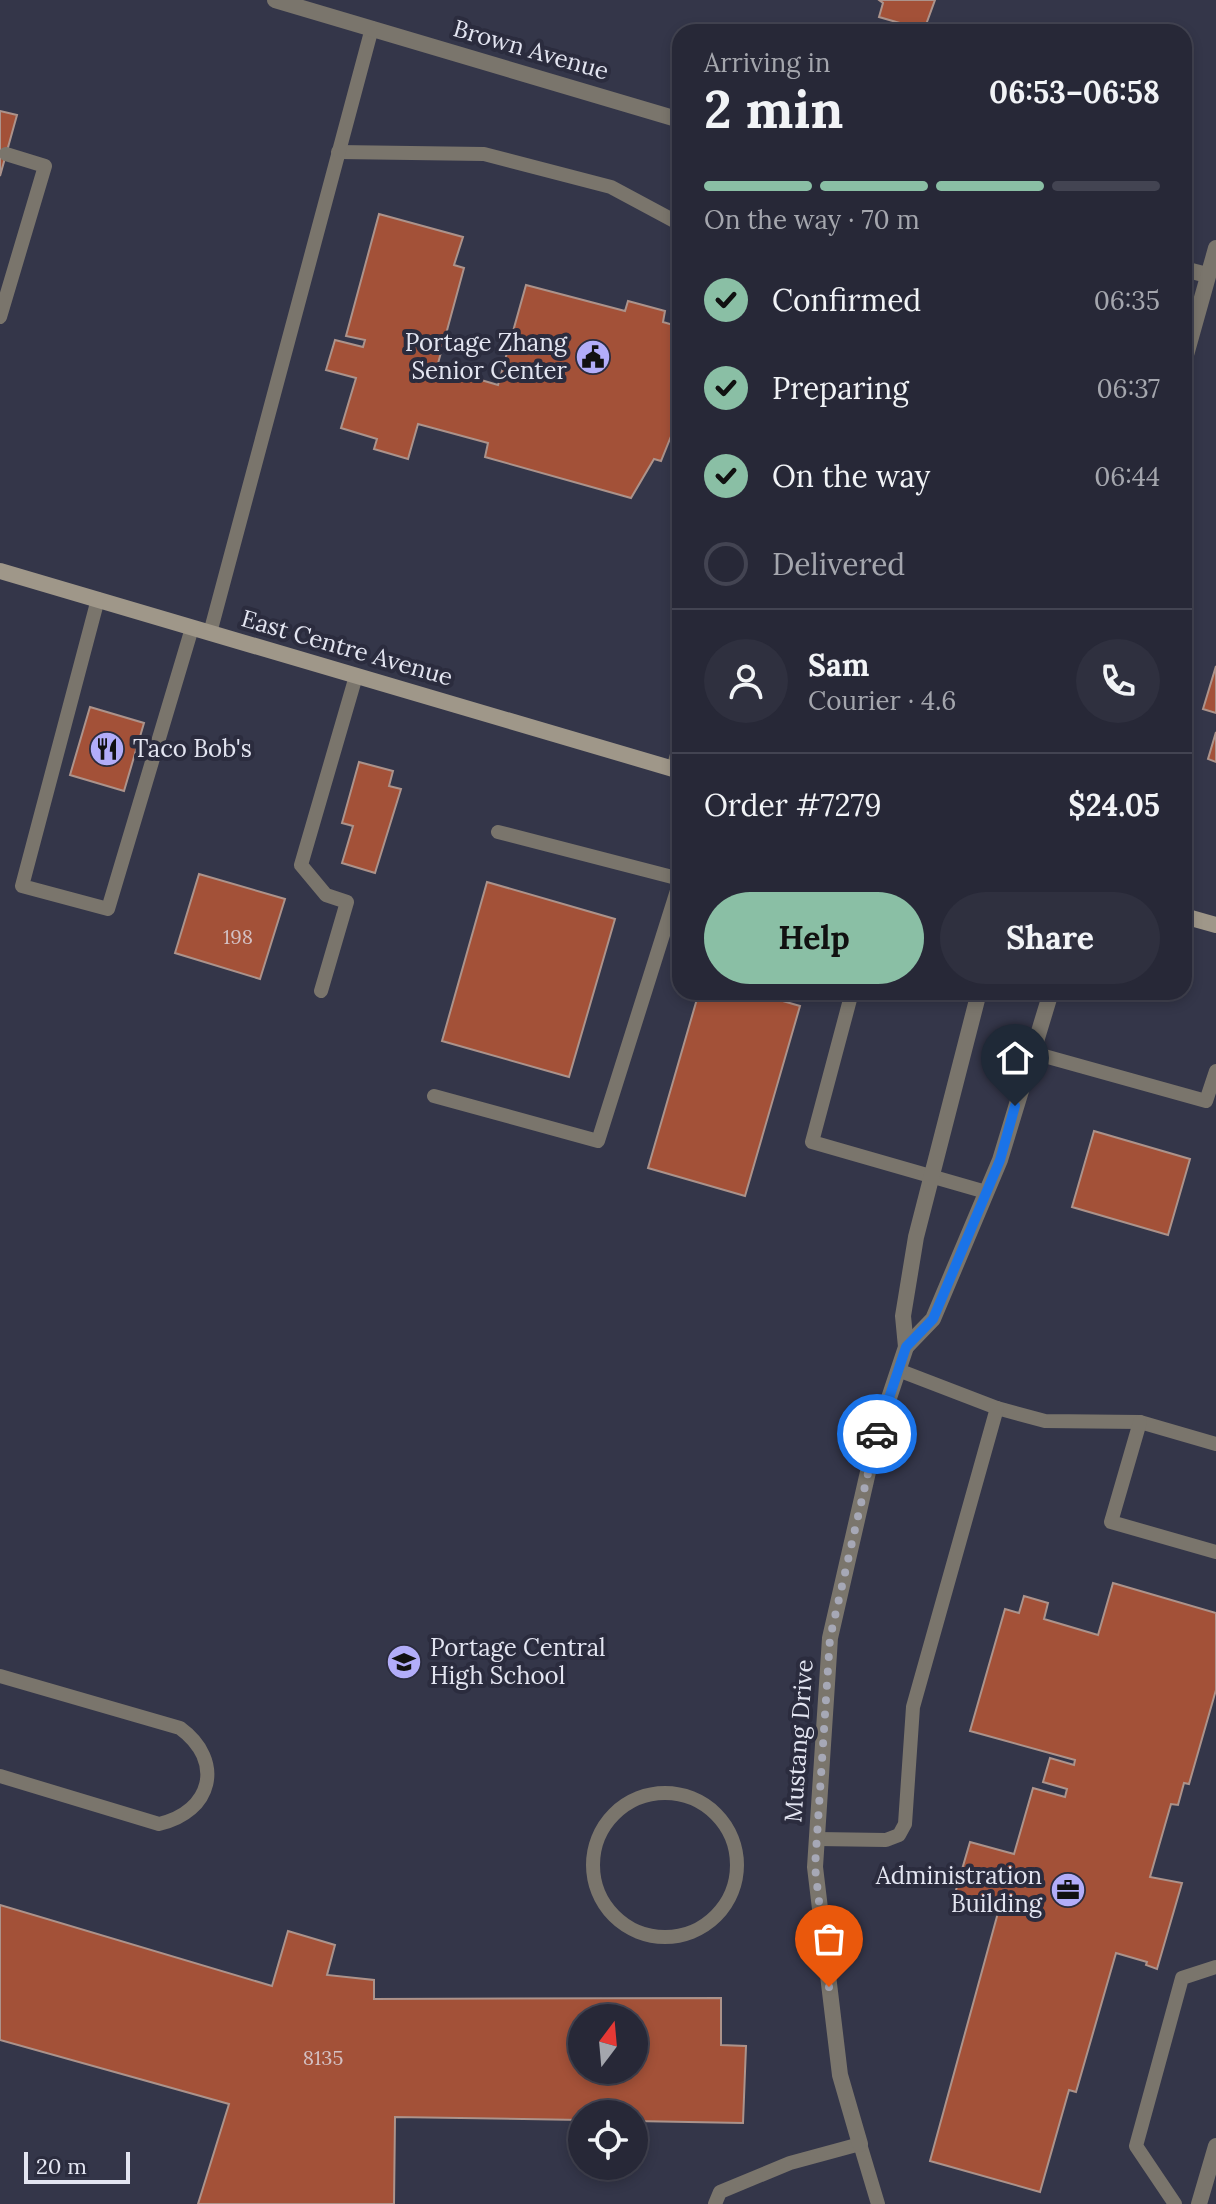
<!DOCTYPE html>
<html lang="en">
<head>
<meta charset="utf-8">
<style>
  body { margin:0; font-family:Lora,serif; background:#2f303f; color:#f1f3f6; height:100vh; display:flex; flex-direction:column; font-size:30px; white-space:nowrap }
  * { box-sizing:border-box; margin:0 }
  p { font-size:26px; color:#a4a6ad }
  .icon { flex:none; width:44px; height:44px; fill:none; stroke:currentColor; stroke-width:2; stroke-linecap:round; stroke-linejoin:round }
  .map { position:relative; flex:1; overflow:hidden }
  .drawer { position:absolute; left:672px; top:24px; width:520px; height:976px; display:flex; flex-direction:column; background:#272837; border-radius:24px; box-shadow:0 4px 12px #0003,0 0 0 2px #434452 }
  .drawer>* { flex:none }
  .needle { width:52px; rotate:16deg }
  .fabs { position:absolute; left:568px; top:2004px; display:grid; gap:16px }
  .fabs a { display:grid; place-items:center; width:80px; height:80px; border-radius:50%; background:#272837; box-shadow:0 4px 12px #0003,0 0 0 2px #434452; font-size:40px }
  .scale { position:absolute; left:24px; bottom:20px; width:106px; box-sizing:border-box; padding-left:8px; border:4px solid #e3e5f1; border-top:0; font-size:22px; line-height:28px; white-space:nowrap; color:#e3e5f1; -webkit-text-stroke:6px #2b2c3e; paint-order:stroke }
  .pin { position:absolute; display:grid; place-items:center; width:68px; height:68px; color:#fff; margin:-82px -34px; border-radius:50% 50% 50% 0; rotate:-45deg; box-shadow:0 0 8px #0007 }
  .pin .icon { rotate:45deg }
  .courier { position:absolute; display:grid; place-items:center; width:80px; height:80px; margin:-40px; border:6px solid #1a73e8; border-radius:50%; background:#fff; color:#222; box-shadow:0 2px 10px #0007 }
  .overview em { font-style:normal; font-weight:800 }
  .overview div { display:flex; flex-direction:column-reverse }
  .overview { display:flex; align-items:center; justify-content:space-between; height:136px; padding:0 32px }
  h1 { font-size:52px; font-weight:800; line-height:60px }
  .bar { display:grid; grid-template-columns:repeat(4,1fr); gap:12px 8px; align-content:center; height:96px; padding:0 32px }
  .bar i { height:10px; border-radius:6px; background:#434452 }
  .bar .active { background:#8abfa5 }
  .bar p { grid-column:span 4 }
  .line { display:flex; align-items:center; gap:20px; padding:0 32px; border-top:2px solid #434452 }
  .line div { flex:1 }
  .round { display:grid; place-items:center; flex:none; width:84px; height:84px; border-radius:42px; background:#2f303f }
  ol { padding:0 32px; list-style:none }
  li { display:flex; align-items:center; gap:24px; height:88px }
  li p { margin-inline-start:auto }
  li .icon { padding:8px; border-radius:50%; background:#8abfa5; color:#111; stroke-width:4 }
  li:last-child { color:#a4a6ad }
  li i { width:44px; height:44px; border:4px solid #434452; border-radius:50% }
  .primary-button { display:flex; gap:16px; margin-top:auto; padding:16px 32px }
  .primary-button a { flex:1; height:92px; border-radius:48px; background:#8abfa5; color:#111; font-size:32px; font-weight:800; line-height:92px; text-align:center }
  .primary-button a+a { background:#2f303f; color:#f1f3f6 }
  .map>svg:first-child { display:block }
  .building { fill:#a35138; stroke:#ac938b; stroke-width:2; fill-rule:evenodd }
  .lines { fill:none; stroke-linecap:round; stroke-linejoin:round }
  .service { stroke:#7a756c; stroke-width:14 }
  .minor { stroke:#7a756c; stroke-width:16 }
  .secondary { stroke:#9f9789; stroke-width:16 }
  .done { stroke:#a6a8b6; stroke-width:8; stroke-dasharray:0 14.4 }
  .route { stroke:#1a73e8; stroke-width:10 }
  .labels { text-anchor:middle; stroke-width:8; stroke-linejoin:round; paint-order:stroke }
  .number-label { font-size:20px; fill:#d3c0c3 }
  .street-label { font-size:24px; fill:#e3e5f1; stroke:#2b2c3e }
  .poi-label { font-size:24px; fill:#e3e5f1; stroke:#2b2c3e; text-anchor:end }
</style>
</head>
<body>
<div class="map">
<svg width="1216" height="2204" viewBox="0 0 1216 2204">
  <rect width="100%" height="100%" fill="#343649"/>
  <g class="building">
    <polygon points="879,0 935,0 924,30 879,17 883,3"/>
    <polygon points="0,111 17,115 0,176"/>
    <polygon points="379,214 463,237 454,265 464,268 437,367 498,385 526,285 625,311 628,301 665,311 663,322 680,327 680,414 661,461 654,459 631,498 485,457 488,443 418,424 408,459 374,449 377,439 341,428 356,378 326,370 335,340 363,347 365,340 346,336"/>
    <polygon points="1216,666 1216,713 1203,709"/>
    <polygon points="90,707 144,723 124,791 70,775"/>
    <polygon points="1216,732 1216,762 1208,759"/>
    <polygon points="359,762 393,771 389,786 401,789 375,873 342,863 353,826 342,823"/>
    <polygon points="199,874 285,899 260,979 175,953"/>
    <polygon points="487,882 615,919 569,1077 442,1041"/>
    <polygon points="699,992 752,992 800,1006 745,1196 648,1168"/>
    <polygon points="1094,1131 1190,1159 1168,1235 1072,1207"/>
    <polygon points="1113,1583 1216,1613 1216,1690 1189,1784 1184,1783 1178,1805 1171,1804 1150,1877 1182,1883 1157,1969 1146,1965 1147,1962 1116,1953 1076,2092 1069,2090 1040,2192 930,2161 999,1909 954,1897 970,1842 1014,1854 1033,1788 1065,1797 1067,1789 1043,1782 1050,1758 1074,1765 1075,1760 970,1731 1005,1609 1019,1613 1024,1596 1048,1603 1044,1619 1098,1635"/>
    <path d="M0 1905 272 1986 288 1931 335 1945 327 1975 374 1980V1999L721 1998V2045L746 2046 743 2123 634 2121V2114H582V2120L395 2117 394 2204H198L229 2104 0 2040ZM582 2018H634V2070H582Z"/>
  </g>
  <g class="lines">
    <g class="service">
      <polyline points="338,152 484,154 611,187 680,224"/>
      <polyline points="0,317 45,166 6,154"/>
      <polyline points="98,599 22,886 108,909 192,628"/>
      <polyline points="210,633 372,28"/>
      <polyline points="673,769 680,744"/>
      <polyline points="498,832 680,879"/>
      <polyline points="321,991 347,902 326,895 301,865 356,676"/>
      <polyline points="852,992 812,1142 986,1192"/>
      <polyline points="1030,1052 1206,1101 1216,1071"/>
      <polyline points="434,1096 598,1141 680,881"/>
      <polyline points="997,1408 1045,1421 1140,1422 1216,1444"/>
      <polyline points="1140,1422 1111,1522 1216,1552"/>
      <path d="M0 1676 180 1728C225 1761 212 1812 159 1824L0 1776"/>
      <circle cx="665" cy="1865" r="72"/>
      <polyline points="817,1839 886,1840 899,1835 905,1824 913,1707 997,1408 898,1370"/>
      <polyline points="715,2204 720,2192 790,2163 860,2144 878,2204"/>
      <polyline points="1175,2204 1136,2146 1182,1978 1216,1967"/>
    </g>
    <g class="minor">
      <polyline points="275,0 680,120"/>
      <polyline points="1184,269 1207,275"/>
      <polyline points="1184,362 1216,248"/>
      <polyline points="906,1347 933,1319 1000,1160 1051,992"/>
      <polyline points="860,2144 840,2075 815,1867 830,1638 876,1437 906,1347 903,1316 916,1237 979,992"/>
      <polyline points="1199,2204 1216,2146"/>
    </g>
    <g class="secondary">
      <polyline points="0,571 680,771"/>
      <polyline points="1184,916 1216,925"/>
    </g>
  </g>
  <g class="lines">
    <polyline class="done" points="829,1987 815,1867 830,1638 877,1434"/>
    <polyline class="route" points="877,1434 906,1347 933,1319 1000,1160 1015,1106"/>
  </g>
  <defs>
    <g id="civic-disc" transform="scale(1.8)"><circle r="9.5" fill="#b2adf9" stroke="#2b2c3e"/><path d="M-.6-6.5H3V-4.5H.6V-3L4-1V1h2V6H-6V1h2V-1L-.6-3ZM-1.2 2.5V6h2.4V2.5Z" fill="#111"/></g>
    <g id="restaurant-disc" transform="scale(1.8)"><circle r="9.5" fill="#b2adf9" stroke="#2b2c3e"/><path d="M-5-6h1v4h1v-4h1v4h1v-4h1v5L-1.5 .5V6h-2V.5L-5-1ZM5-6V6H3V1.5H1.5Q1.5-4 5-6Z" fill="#111"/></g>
    <g id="school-disc" transform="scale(1.8)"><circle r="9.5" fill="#b2adf9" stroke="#2b2c3e"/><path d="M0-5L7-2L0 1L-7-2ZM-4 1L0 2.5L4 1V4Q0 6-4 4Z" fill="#111"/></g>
    <g id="office-disc" transform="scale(1.8)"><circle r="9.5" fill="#b2adf9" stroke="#2b2c3e"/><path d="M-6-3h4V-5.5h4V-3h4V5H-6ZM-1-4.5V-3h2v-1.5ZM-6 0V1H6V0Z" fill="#111"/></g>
  </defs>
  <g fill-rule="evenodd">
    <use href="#civic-disc" x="593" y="357"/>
    <use href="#restaurant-disc" x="107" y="749"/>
    <use href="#school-disc" x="404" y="1662"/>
    <use href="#office-disc" x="1068" y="1890"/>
  </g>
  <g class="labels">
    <g class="number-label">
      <text x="238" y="944">198</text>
      <text x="323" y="2065">8135</text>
    </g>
    <g class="street-label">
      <text transform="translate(531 50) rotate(16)" y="8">Brown Avenue</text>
      <text transform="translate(347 648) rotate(16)" y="8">East Centre Avenue</text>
      <text transform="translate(799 1741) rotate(-86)" y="8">Mustang Drive</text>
    </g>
    <g class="poi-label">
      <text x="567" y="351">Portage Zhang<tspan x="567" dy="28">Senior Center</tspan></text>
      <text x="133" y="757" text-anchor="start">Taco Bob's</text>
      <text x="430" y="1656" text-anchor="start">Portage Central<tspan x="430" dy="28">High School</tspan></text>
      <text x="1042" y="1884">Administration<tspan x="1042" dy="28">Building</tspan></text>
    </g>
  </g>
</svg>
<div class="fabs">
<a><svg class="needle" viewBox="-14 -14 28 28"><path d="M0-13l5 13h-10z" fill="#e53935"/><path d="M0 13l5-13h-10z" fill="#a4a6ad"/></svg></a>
<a><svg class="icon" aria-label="locate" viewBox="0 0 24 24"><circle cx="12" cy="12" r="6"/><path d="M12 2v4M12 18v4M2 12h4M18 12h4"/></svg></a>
</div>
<div class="scale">20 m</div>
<div class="pin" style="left:829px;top:1987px;background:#ea580c"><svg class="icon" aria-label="bag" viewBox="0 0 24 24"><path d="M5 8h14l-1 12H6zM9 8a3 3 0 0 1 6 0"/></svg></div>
<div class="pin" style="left:1015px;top:1106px;background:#1f2937"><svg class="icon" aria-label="home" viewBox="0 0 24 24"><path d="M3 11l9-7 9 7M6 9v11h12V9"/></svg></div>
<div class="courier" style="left:877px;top:1434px"><svg class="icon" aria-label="car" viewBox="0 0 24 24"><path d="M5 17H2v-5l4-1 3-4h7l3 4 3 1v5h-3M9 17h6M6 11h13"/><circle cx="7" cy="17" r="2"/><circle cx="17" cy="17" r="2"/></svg></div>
<section class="drawer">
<div class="overview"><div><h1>2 min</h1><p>Arriving in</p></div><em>06:53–06:58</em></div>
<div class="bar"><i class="active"></i><i class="active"></i><i class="active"></i><i></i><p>On the way · 70 m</p></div>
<ol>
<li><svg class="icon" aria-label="check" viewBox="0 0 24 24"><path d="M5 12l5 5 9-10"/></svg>Confirmed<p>06:35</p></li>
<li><svg class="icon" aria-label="check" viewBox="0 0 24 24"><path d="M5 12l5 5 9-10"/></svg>Preparing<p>06:37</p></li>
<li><svg class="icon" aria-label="check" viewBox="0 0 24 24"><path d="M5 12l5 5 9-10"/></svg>On the way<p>06:44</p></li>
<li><i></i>Delivered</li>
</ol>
<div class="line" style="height:144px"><a class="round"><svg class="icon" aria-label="person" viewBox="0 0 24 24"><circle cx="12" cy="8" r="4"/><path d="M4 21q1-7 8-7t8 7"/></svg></a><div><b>Sam</b><p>Courier · 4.6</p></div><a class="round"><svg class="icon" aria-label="phone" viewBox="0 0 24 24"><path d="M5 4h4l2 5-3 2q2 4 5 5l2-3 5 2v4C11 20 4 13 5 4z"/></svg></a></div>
<div class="line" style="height:104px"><div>Order #7279</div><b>$24.05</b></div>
<div class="primary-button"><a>Help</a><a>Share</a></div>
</section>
</div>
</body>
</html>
